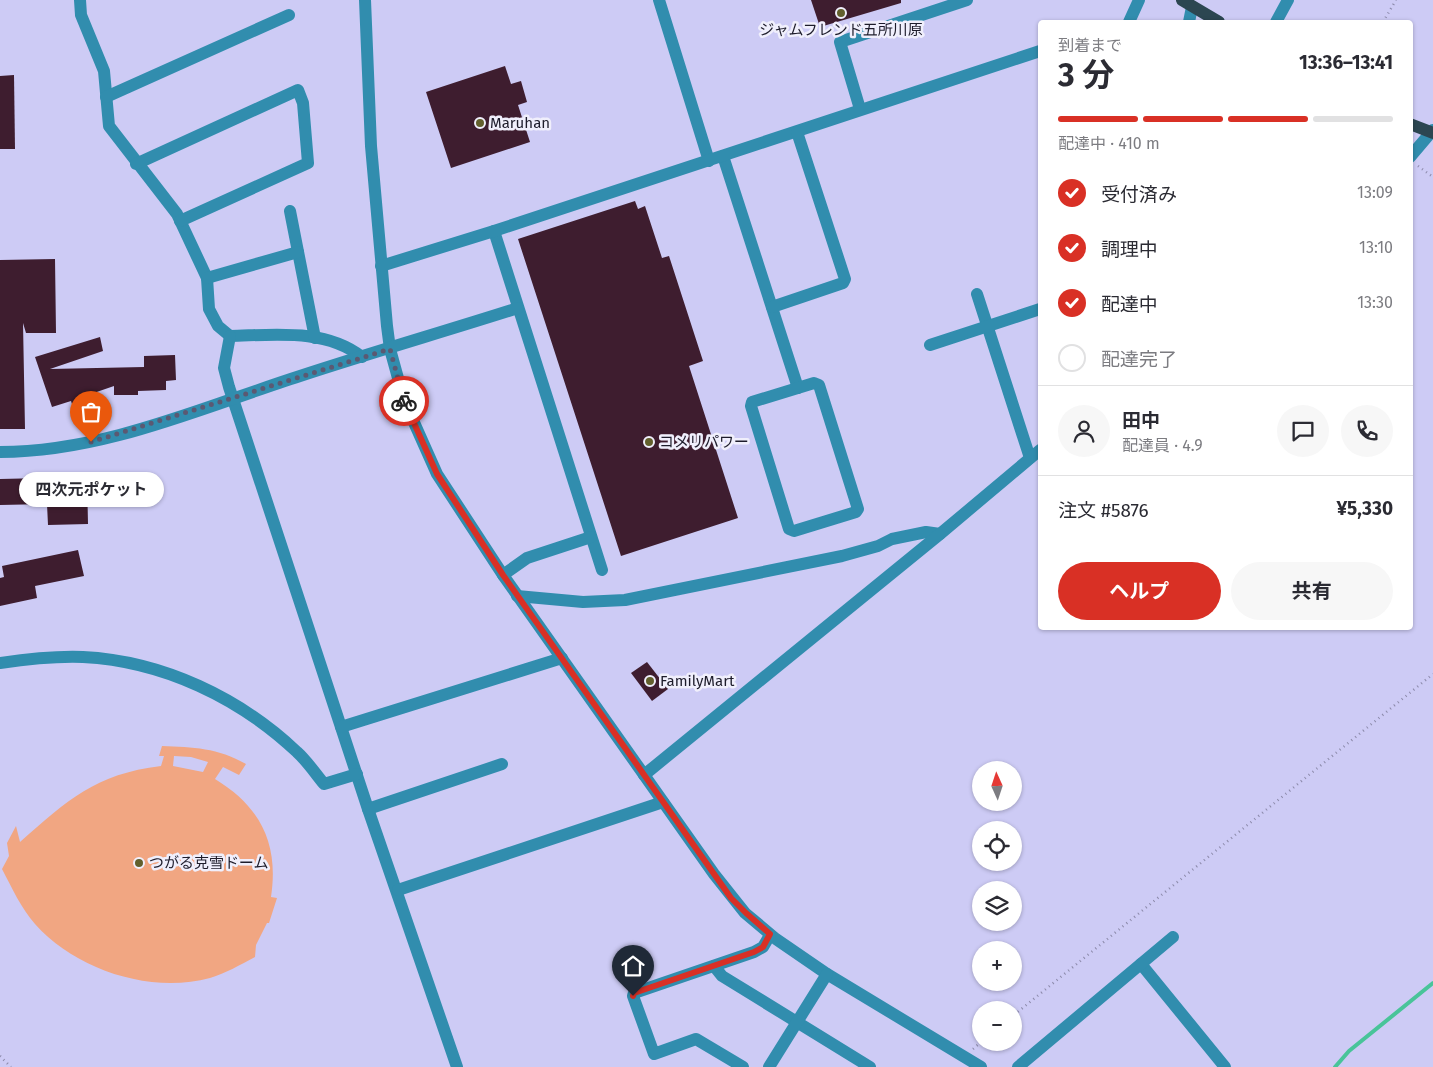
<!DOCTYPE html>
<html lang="ja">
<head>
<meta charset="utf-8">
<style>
  body { margin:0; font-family:"Fira Sans","Noto Sans JP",sans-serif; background:#f7f7f7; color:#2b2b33; height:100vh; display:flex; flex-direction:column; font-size:19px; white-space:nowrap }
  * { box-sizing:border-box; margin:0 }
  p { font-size:16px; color:#7c7c81 }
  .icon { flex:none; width:28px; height:28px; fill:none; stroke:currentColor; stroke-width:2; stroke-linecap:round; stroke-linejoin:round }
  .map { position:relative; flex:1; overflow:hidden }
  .panel { position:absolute; left:1038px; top:20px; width:375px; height:610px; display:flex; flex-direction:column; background:#fff; border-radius:5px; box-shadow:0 1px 4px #0004 }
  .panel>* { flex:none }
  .needle { width:32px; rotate:357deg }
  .fabs { position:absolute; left:972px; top:761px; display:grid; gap:10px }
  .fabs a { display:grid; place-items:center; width:50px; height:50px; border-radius:50%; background:#fff; box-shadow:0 1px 4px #0004; font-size:25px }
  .pin { position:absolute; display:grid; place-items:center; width:42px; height:42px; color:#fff; margin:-51px -21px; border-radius:50% 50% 50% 0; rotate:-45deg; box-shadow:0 0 5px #0007 }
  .pin .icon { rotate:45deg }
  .courier { position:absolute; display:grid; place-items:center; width:50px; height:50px; margin:-25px; border:4px solid #d93025; border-radius:50%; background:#fff; color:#222; box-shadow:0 1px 6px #0007 }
  .bubble { position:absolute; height:35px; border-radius:18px; background:#fff; box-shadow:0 1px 4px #0004; font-size:16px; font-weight:700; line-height:35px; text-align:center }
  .headline em { font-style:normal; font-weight:700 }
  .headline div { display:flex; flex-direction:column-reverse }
  .headline { display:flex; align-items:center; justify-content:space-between; height:85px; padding:0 20px }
  h1 { font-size:32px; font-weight:700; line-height:38px }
  .bar { display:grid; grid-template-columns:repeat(4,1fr); gap:8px 5px; align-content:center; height:60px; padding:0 20px }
  .bar i { height:6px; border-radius:4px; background:#e1e1e2 }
  .bar .on { background:#d93025 }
  .bar p { grid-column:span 4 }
  .line { display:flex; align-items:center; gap:12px; padding:0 20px; border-top:1px solid #e1e1e2 }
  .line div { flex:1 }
  .round { display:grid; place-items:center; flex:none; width:52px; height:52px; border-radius:26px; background:#f7f7f7 }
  ol { padding:0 20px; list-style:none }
  li { display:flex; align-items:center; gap:15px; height:55px }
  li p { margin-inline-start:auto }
  li .icon { padding:5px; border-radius:50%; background:#d93025; color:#fff; stroke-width:4 }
  li:last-child { color:#7c7c81 }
  li i { width:28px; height:28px; border:2px solid #e1e1e2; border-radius:50% }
  .button { display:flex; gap:10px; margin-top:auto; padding:10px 20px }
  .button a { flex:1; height:58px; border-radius:30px; background:#d93025; color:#fff; font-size:20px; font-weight:700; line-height:58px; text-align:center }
  .button a+a { background:#f7f7f7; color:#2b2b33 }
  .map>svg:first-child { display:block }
  .green { fill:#f1a682; fill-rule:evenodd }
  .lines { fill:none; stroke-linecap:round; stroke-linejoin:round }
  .stream { stroke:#48c499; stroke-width:4 }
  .building { fill:#3e1d2f }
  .path { stroke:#8c8aaa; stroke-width:2.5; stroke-dasharray:1 4; stroke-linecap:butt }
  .minor { stroke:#318dae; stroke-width:12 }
  .major { stroke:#2c4651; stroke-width:12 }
  .done { stroke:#5b5972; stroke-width:5; stroke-dasharray:0 9 }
  .route { stroke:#d93025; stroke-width:6 }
  .poi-dot { fill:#62602d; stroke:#f0effc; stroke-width:2 }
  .labels { text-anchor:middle; stroke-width:5; stroke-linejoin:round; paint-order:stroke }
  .poi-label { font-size:15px; fill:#1d1c2b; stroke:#f0effc; text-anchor:start }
</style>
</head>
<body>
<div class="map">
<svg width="1433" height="1067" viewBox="0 0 1433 1067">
  <rect width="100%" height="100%" fill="#cdcbf5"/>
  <path class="green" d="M162 746C193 747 218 748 246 764L239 775 223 767 215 779C261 807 279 844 271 897L277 898 269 923H267L256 945 255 957C240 965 226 973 210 978 150 994 76 970 35 924 21 908 12 888 2 869L9 856 7 843 16 826 20 842C68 800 95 774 161 766L164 756H159ZM174 756 191 757 208 762 203 772 173 766Z"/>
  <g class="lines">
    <polyline class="stream" points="1335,1067 1349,1051 1433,983"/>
  </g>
  <g class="building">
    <polygon points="811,0 901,0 901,3 820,27"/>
    <polygon points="505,66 511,84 521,81 527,102 518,105 530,142 451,168 426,92"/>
    <polygon points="14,75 15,149 0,149 0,76"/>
    <polygon points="635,201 638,209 645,206 662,258 669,256 703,361 689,366 738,518 621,556 518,239"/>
    <polygon points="55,259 56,333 26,333 23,323 25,429 0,429 0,260"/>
    <polygon points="100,337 103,351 50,369 144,367 144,356 175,355 176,380 166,381 166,390 138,391 138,395 114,395 114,386 85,396 87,402 73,407 71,401 52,407 35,357"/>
    <polygon points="87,477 88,524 48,525 47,504 0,505 0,479"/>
    <polygon points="78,550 84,576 35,586 37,598 0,606 0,578 4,577 2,566"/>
    <polygon points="647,662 668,689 652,701 631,673"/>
  </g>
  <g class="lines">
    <g class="path">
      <polyline points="1383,22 1396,0"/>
      <polyline points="1418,166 1433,177"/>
      <polyline points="1014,1015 1433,674"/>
      <polyline points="973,1049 981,1042"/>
      <polyline points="0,1056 11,1067"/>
    </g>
    <g class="minor">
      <path d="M80 0 81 15 104 71 109 126 177 214 207 278 209 309 218 326 230 336C274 335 325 328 362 357"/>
      <polyline points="365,0 371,146 387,326 390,349 404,400 437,474 503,575 714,874 745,913 776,939 827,974 981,1067"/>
      <polyline points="659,0 709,161"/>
      <polyline points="1129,22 1139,0"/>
      <polyline points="1189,22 1192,7"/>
      <polyline points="1276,22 1288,0"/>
      <polyline points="106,97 289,15"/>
      <polyline points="860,109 840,42 967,0"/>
      <polyline points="723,156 798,388"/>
      <polyline points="1410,157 1433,130"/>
      <polyline points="136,164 298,90 303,103 308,163 180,221"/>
      <polyline points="290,211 315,338"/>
      <polyline points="494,231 602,570"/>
      <polyline points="381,266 494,231 1040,51"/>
      <polyline points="207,278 298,252"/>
      <polyline points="977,294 1030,458"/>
      <polyline points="772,307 843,283 845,279 797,132"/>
      <polyline points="230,336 224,368 229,387 368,809 457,1067"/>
      <polyline points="930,345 1040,309"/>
      <polygon points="814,383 819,385 858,509 856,512 794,531 789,529 751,406 752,402"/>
      <path d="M0 452C104 452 203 407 300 376 373 352 446 331 518 308"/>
      <polyline points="503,575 527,558 591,537"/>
      <polyline points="517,596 583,602 625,600 842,556 878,546 892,539 926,532 940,534"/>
      <path d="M0 663C27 659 56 656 83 657 163 661 240 698 297 752 307 761 315 773 324 784L357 774"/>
      <polyline points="341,727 562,658"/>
      <polyline points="644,775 940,534 1040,450"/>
      <polyline points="368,809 502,764"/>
      <polyline points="398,890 663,802"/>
      <polyline points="1141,964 1225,1067"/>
      <polyline points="714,966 722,976 870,1067"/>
      <polyline points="743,1067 696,1039 654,1054 633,996 634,993 754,952 763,947 770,935"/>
      <polyline points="769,1067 827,974"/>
      <polyline points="1018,1067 1173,937"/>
    </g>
    <g class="major">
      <polyline points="1182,0 1219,22"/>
      <polyline points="1410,124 1433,133"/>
    </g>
  </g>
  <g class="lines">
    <polyline class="done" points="91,442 390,349 404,401"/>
    <polyline class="route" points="404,401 437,474 503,575 731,898 746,913 770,934 763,947 754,952 634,993 633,996"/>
  </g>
  <g class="poi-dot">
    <circle cx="841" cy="13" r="5"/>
    <circle cx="480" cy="123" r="5"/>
    <circle cx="649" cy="442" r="5"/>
    <circle cx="650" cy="681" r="5"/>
    <circle cx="139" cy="863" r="5"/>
  </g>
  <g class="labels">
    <g class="poi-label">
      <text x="841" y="35" text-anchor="middle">ジャムフレンド五所川原</text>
      <text x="490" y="128">Maruhan</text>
      <text x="659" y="447">コメリパワー</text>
      <text x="660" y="686">FamilyMart</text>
      <text x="149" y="868">つがる克雪ドーム</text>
    </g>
  </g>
</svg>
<div class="fabs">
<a><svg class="needle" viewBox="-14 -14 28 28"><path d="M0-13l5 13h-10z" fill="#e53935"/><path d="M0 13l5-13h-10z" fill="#7c7c81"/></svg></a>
<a><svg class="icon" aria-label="locate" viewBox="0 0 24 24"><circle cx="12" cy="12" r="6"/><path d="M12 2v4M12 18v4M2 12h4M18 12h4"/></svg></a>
<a><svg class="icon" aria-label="layers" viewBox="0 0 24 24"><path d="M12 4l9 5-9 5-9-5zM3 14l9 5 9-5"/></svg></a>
<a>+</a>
<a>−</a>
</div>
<div class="pin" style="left:91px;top:442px;background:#ea580c"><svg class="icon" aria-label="bag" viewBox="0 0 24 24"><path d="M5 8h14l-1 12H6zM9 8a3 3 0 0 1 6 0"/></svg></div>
<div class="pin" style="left:633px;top:996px;background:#1f2937"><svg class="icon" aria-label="home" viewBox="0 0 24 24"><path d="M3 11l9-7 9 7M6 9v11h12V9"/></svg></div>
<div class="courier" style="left:404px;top:401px"><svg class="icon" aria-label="bike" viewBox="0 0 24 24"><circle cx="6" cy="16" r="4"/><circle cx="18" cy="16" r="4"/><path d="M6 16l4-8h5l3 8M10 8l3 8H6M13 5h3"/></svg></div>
<div class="bubble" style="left:19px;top:472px;width:145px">四次元ポケット</div>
<section class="panel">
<div class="headline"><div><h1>3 分</h1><p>到着まで</p></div><em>13:36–13:41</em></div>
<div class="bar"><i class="on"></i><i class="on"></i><i class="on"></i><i></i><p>配達中 · 410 m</p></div>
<ol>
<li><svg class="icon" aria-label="check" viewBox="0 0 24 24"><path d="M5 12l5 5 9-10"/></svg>受付済み<p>13:09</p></li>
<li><svg class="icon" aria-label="check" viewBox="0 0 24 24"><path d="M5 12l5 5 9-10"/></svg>調理中<p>13:10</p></li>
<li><svg class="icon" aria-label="check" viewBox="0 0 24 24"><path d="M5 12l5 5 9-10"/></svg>配達中<p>13:30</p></li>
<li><i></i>配達完了</li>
</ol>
<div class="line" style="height:90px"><a class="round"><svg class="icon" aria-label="person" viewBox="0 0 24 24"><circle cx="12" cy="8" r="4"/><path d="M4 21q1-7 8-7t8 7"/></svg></a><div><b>田中</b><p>配達員 · 4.9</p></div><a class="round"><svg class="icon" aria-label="chat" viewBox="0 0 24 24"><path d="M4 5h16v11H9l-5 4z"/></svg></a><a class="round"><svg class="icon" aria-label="phone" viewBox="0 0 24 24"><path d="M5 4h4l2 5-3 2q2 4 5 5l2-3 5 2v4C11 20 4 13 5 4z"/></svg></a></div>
<div class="line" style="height:65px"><div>注文 #5876</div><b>¥5,330</b></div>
<div class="button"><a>ヘルプ</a><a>共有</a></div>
</section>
</div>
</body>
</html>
